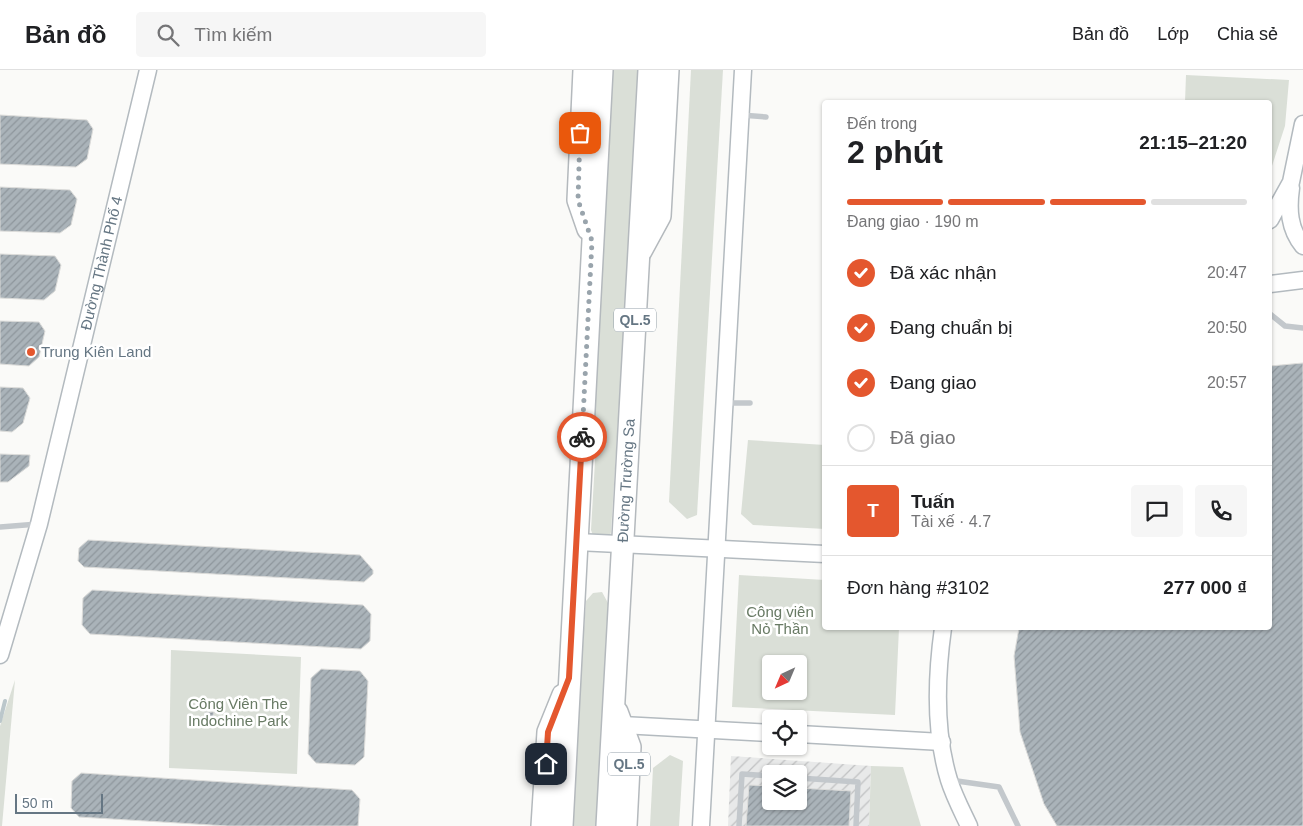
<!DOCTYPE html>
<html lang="vi">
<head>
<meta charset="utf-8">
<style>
  body { margin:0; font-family:Arial,sans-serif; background:#f6f6f6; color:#202124; height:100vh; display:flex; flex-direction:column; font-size:19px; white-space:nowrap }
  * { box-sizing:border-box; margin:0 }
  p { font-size:16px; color:#757577 }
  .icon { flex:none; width:28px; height:28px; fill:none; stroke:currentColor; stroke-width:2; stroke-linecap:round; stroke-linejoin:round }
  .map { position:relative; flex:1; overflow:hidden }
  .side { position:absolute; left:822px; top:30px; width:450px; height:530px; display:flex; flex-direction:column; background:#fff; border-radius:5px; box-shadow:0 1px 4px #0004 }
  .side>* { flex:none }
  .needle { width:32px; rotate:224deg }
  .fabs { position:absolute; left:762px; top:585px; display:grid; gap:10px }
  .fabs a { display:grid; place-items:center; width:45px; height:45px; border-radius:5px; background:#fff; box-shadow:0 1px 4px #0004; font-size:25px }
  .scale { position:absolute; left:15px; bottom:12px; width:88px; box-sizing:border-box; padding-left:5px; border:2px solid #657683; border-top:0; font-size:14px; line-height:18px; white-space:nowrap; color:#657683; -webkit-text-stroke:4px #fff; paint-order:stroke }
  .pin { position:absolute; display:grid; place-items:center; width:42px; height:42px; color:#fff; margin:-21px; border-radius:10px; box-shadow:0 2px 8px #0006 }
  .courier { position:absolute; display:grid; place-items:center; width:50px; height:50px; margin:-25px; border:4px solid #e4572e; border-radius:50%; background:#fff; color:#222; box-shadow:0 1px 6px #0007 }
  .overview em { font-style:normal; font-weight:800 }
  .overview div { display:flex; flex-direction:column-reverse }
  .overview { display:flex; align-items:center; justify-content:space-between; height:85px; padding:0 25px }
  h1 { font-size:32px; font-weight:800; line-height:38px }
  .bar { display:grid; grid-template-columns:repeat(4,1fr); gap:8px 5px; align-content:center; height:60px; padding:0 25px }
  .bar i { height:6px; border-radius:4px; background:#e0e0e0 }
  .bar .on { background:#e4572e }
  .bar p { grid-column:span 4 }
  .line { display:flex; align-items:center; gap:12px; padding:0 25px; border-top:1px solid #e0e0e0 }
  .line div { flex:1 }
  .round { display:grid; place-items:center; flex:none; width:52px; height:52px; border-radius:5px; background:#f6f6f6 }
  ol { padding:0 25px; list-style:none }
  li { display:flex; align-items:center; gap:15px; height:55px }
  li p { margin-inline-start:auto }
  li .icon { padding:5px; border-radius:50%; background:#e4572e; color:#fff; stroke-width:4 }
  li:last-child { color:#757577 }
  li i { width:28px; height:28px; border:2px solid #e0e0e0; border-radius:50% }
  header { display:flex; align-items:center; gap:30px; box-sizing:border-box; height:70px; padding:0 25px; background:#fff; border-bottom:1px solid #e0e0e0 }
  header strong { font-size:24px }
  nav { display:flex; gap:28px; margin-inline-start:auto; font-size:18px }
  .search { width:350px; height:45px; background:#f6f6f6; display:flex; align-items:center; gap:12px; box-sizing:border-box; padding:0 18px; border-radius:5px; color:#757577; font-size:19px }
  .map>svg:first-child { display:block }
  .industrial { fill:url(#industrial-furrows); fill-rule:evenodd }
  .green { fill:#dadfd7; fill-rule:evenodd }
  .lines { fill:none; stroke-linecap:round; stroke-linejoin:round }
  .stream { stroke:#bbc7cb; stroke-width:4 }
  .building { fill:url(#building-hatch); stroke:#dcdcda }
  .secondary-casing { stroke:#b3babf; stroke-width:19 }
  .highway-casing { stroke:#b4b9bd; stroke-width:24 }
  .lane { stroke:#c3c8cc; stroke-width:5.5 }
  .secondary { stroke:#fff; stroke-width:16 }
  .highway { stroke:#fff; stroke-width:21 }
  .done { stroke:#99a4ac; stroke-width:5; stroke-dasharray:0 9 }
  .route { stroke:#e4572e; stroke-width:6 }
  .poi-dot { fill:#e4572e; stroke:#fff; stroke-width:2 }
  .labels { text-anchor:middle; stroke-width:5; stroke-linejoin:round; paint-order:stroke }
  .shield { fill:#fff; stroke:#939fa8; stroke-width:1 }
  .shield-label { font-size:14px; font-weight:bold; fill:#657683 }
  .street-label { font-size:15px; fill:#657683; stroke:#fff }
  .poi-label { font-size:15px; fill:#657683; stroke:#fff; text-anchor:start }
  .park-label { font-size:15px; fill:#687a64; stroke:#fff }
</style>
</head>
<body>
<header>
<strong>Bản đồ</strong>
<div class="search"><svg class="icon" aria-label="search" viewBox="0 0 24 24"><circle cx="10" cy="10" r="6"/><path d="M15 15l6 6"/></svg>Tìm kiếm</div>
<nav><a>Bản đồ</a><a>Lớp</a><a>Chia sẻ</a></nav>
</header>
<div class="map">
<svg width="1303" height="756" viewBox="0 0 1303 756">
  <defs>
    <pattern id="industrial-furrows" width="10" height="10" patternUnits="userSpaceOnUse" patternTransform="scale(1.25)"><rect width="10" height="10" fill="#e8e9e9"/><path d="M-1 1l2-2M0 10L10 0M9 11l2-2" fill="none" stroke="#c0c1c2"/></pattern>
    <pattern id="building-hatch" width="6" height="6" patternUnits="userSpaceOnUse" patternTransform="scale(1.25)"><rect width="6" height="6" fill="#aab3b9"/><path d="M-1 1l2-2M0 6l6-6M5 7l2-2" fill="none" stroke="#8e969c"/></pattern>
  </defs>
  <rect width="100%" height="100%" fill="#fafaf8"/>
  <path class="industrial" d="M731 686 871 696 869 756H728ZM771 704H799V731H771Z"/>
  <g class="green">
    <polygon points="611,0 640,0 611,462 610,467 594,468 591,460 596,374 593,346"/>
    <polygon points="691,0 723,0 697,445 687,449 669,432"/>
    <polygon points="1186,5 1289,10 1285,56 1270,102 1270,32 1185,32"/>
    <polygon points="748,370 825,375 825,459 753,455 741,444"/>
    <path d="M739 505 825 510V558H899L895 645 732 637ZM771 594H799V621H771Z"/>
    <path d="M602 522 608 533C603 607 603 681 600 756H570L586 531 593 523Z"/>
    <polygon points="171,580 301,587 297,704 169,698"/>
    <polygon points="15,610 2,756 0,756 0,656"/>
    <polygon points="670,685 683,691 679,756 650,756 653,698"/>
    <polygon points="871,696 903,697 921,756 869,756"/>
  </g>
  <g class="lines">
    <polyline class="stream" points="0,651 5,631"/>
  </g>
  <g class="building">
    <polygon points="0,45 87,50 93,59 87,89 76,97 0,94"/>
    <polygon points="0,117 70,120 77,129 71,155 60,163 0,161"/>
    <polygon points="0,184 55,186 61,195 55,221 44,230 0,228"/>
    <polygon points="0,251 39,252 45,261 39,287 29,296 0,294"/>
    <polygon points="1303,293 1303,756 1057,756 1044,734 1020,662 1014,586 1019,558 1270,558 1270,296"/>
    <polygon points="0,317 23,318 30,328 23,353 12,362 0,361"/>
    <polygon points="0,384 30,385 29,396 8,412 0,412"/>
    <polygon points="88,470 360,485 373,500 373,504 364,512 84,497 78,491 79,478"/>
    <polygon points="92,520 363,535 371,544 370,571 361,579 90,564 82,555 83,528"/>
    <polygon points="321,599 360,601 368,611 364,687 355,695 316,693 308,684 311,608"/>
    <polygon points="205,642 214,642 213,652 205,651"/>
    <polygon points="81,703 352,720 360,729 358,756 228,756 79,747 71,738 72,711"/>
    <polygon points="749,715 771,716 771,731 799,731 799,718 851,721 849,756 746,756"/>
  </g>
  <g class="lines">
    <g class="secondary-casing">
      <g id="secondary">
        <path d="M1291 118C1288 139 1289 159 1303 176"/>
        <polyline points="1270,150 1291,112 1303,54"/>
        <polyline points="1270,214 1303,210"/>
        <polyline points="577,472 825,484"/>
        <path d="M943 558C936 608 934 661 949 710 954 726 962 741 969 756"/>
        <path id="s1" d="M0 585 39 454 148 0"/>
        <polyline points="622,655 771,663"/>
        <polyline points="799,664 942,672"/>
        <polyline points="701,756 743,0"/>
      </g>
    </g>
    <g class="highway-casing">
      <g id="highway">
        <polyline points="584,0 578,130 588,159"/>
        <polyline points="641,181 660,146 668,0"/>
        <polyline points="617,642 630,677 626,756"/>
        <polyline points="542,756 548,662 563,625"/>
        <polyline points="562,756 602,0"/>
        <path id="s2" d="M607 756 649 0"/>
      </g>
    </g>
    <g class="lane">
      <polyline points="741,45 766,47"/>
      <polyline points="1270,244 1285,256 1303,258"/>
      <polyline points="725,333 750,333"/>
      <polyline points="0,457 38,454"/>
      <polyline points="799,708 858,712 856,756"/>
      <polyline points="950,710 999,717 1018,756"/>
      <polyline points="739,756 742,704 771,706"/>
    </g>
    <use href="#secondary" class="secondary"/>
    <use href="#highway" class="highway"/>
  </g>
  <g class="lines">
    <polyline class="done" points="580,63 578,130 592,171 582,367"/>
    <polyline class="route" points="546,694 548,662 569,608 582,367"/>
  </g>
  <circle class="poi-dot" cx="31" cy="282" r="5"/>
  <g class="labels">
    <g class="shield">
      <rect x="614" y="238.5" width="42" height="23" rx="4"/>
      <rect x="608" y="682.5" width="42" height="23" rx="4"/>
    </g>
    <g class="shield-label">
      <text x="635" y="255">QL.5</text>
      <text x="629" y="699">QL.5</text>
    </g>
    <g class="street-label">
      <text dy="5" stroke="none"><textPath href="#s1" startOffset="405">Đường Thành Phố 4</textPath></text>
      <text dy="5" stroke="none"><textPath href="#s2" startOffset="346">Đường Trường Sa</textPath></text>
    </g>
    <g class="poi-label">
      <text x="41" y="287">Trung Kiên Land</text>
    </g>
    <g class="park-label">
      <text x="780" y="547">Công viên<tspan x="780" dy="17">Nỏ Thần</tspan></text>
      <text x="238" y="639">Công Viên The<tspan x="238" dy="17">Indochine Park</tspan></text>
    </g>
  </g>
</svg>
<div class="fabs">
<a><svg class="needle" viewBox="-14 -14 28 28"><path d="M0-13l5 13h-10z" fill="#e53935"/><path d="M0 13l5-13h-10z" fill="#757577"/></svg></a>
<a><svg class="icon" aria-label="locate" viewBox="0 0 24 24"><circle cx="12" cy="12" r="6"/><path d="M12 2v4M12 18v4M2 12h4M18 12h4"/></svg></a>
<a><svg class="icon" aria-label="layers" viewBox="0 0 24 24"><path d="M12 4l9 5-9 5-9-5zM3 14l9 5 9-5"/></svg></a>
</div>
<div class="scale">50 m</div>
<div class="pin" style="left:580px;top:63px;background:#ea580c"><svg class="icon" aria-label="bag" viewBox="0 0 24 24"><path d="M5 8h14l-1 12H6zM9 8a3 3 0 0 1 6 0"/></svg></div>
<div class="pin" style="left:546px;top:694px;background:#1f2937"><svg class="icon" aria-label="home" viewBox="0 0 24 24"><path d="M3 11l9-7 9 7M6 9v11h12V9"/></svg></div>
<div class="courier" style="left:582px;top:367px"><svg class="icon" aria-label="bike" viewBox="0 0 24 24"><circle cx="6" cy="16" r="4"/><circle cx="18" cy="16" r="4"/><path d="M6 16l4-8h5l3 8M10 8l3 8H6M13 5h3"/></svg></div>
<section class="side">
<div class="overview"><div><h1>2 phút</h1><p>Đến trong</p></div><em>21:15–21:20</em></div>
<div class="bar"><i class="on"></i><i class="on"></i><i class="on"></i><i></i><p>Đang giao · 190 m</p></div>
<ol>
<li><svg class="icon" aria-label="check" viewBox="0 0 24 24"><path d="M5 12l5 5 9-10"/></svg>Đã xác nhận<p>20:47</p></li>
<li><svg class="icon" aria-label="check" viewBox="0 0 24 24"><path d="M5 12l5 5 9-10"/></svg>Đang chuẩn bị<p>20:50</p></li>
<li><svg class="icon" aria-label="check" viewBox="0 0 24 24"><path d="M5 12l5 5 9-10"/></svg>Đang giao<p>20:57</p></li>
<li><i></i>Đã giao</li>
</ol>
<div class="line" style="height:90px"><b class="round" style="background:#e4572e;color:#fff">T</b><div><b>Tuấn</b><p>Tài xế · 4.7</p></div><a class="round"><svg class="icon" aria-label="chat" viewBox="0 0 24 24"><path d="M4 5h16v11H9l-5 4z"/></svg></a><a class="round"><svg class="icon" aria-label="phone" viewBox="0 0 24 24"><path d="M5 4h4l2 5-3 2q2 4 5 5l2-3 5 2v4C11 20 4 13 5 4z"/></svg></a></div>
<div class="line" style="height:65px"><div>Đơn hàng #3102</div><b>277 000 ₫</b></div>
</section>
</div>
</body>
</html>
